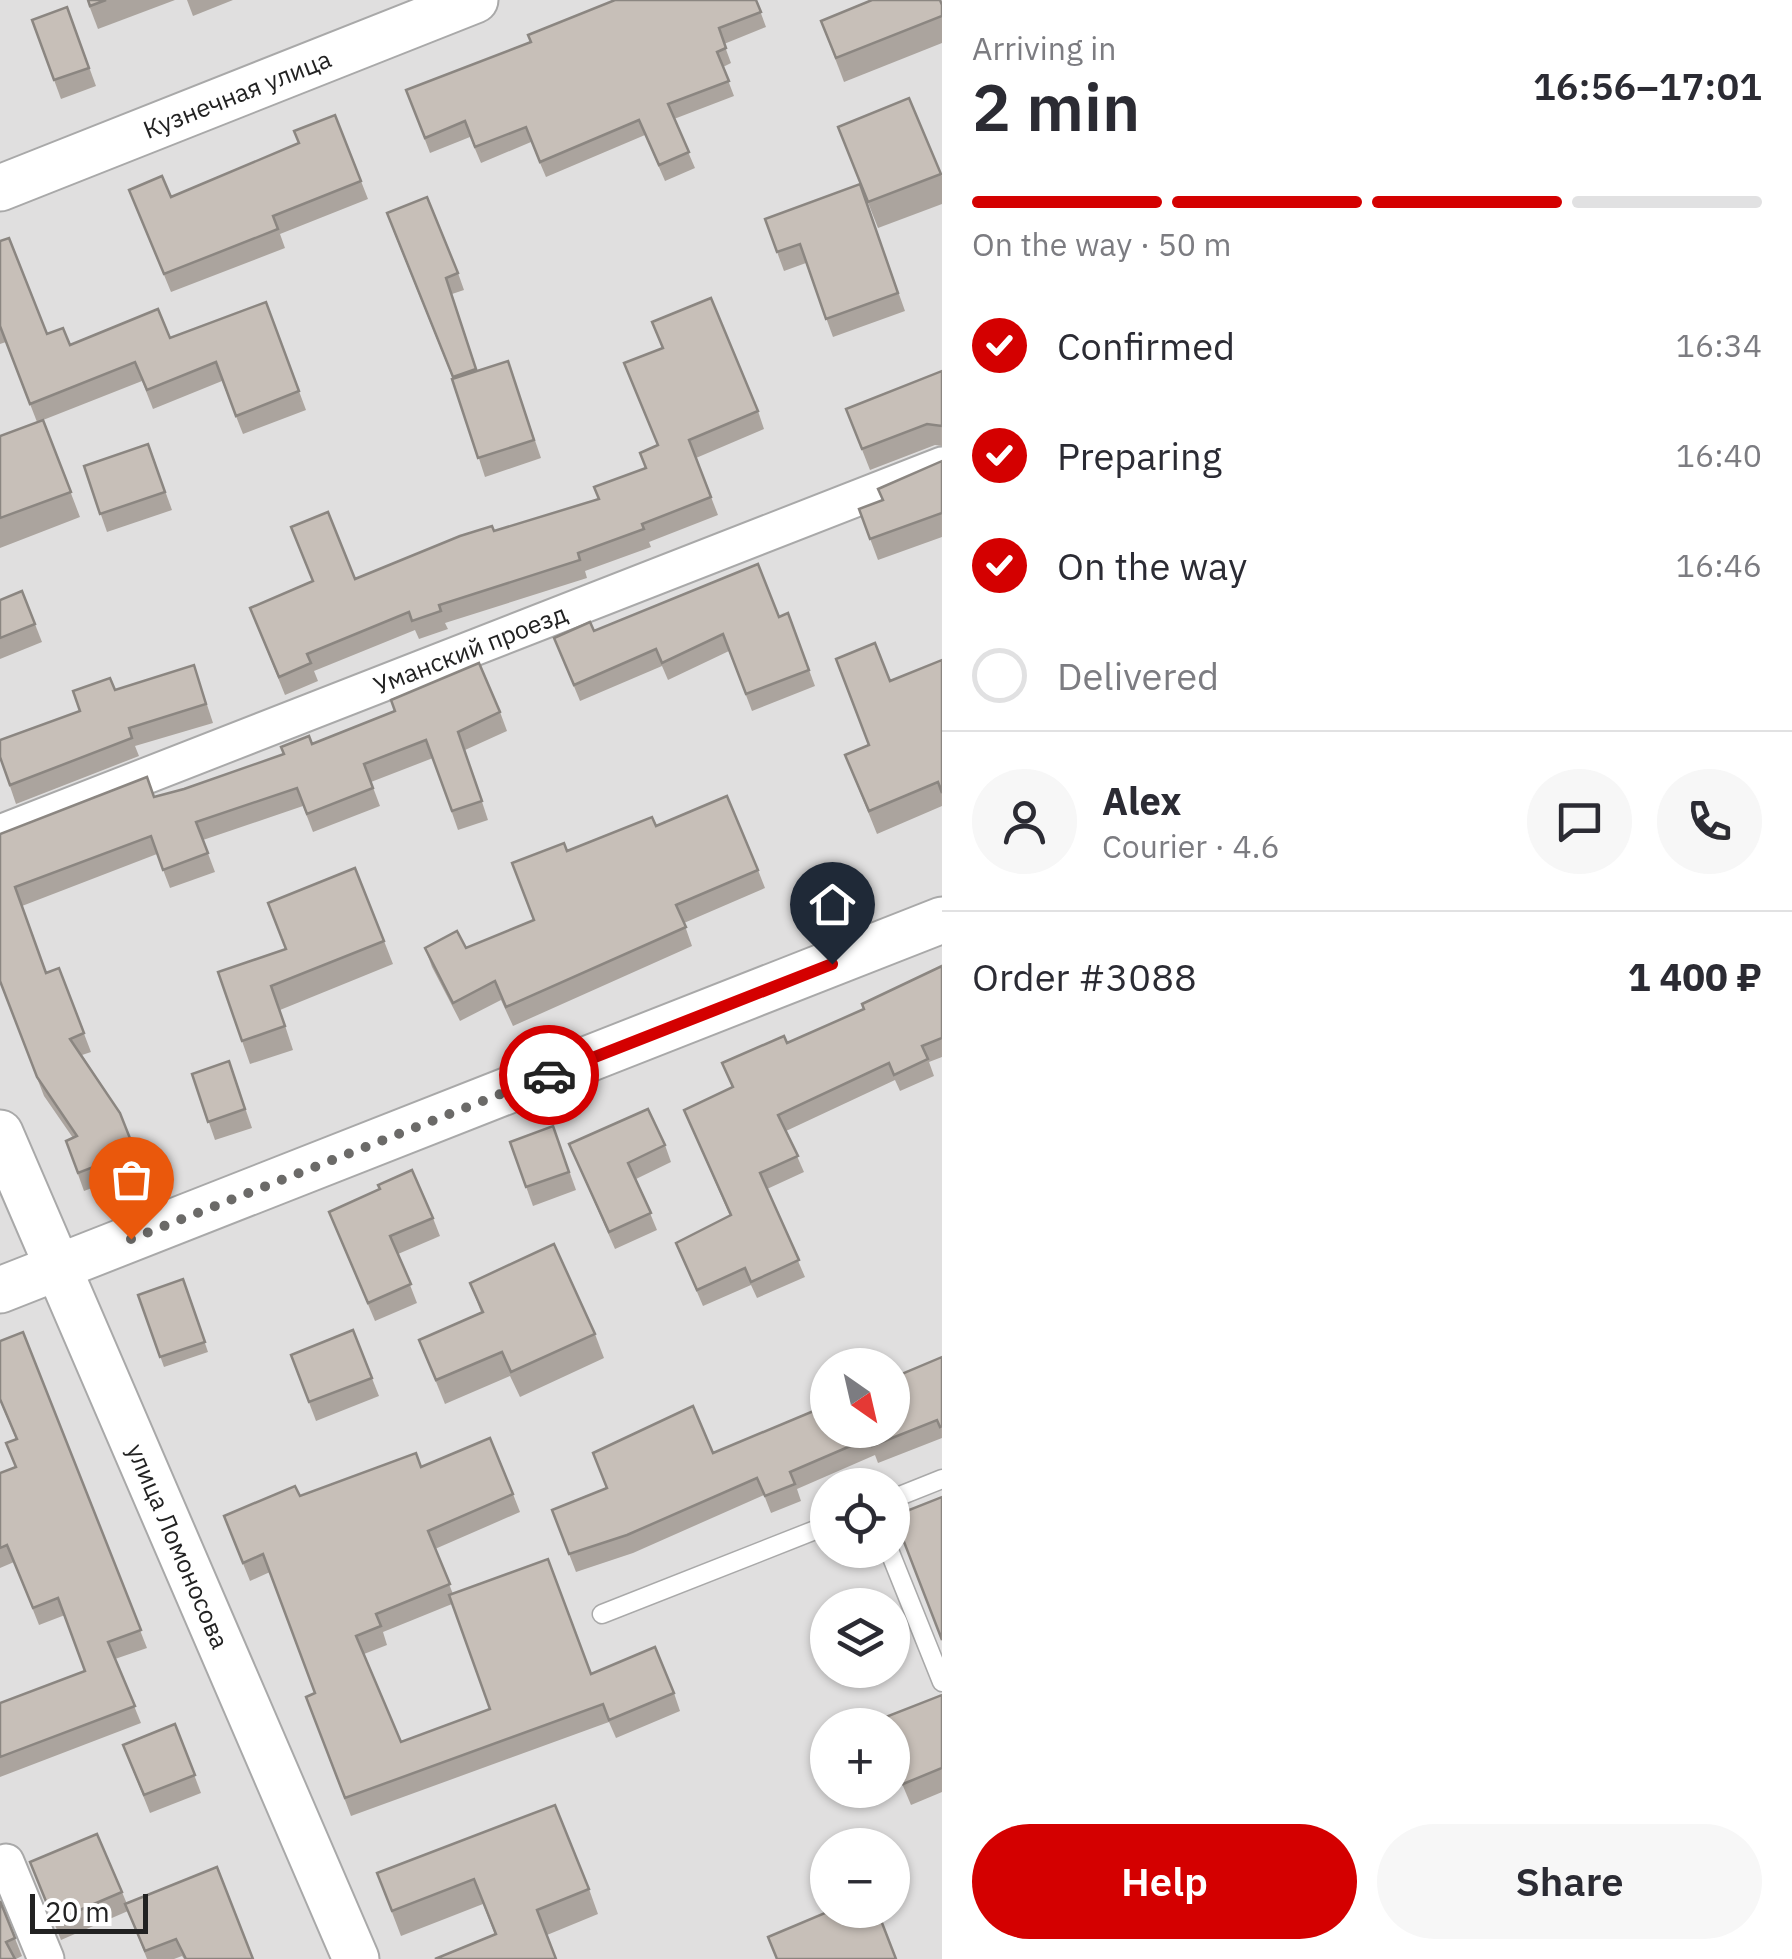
<!DOCTYPE html>
<html lang="en">
<head>
<meta charset="utf-8">
<style>
  body { margin:0; font-family:"IBM Plex Sans",sans-serif; background:#f7f7f7; color:#2b2b33; height:100vh; display:flex; flex-direction:column; font-size:38px; white-space:nowrap }
  * { box-sizing:border-box; margin:0 }
  p { font-size:32px; color:#7c7c81 }
  .icon { flex:none; width:55px; height:55px; fill:none; stroke:currentColor; stroke-width:2; stroke-linecap:round; stroke-linejoin:round }
  .map { position:relative; flex:1; overflow:hidden }
  .details { display:flex; flex-direction:column; background:#fff; width:850px }
  .details>* { flex:none }
  .needle { width:65px; rotate:146deg }
  .controls { position:absolute; left:810px; top:1348px; display:grid; gap:20px }
  .controls a { display:grid; place-items:center; width:100px; height:100px; border-radius:50%; background:#fff; box-shadow:0 2px 8px #0004; font-size:50px }
  .scale { position:absolute; left:30px; bottom:25px; width:118px; box-sizing:border-box; padding-left:10px; border:5px solid #222; border-top:0; font-size:28px; line-height:35px; white-space:nowrap; color:#222; -webkit-text-stroke:8px #fff; paint-order:stroke }
  .pin { position:absolute; display:grid; place-items:center; width:85px; height:85px; color:#fff; margin:-102px -42px; border-radius:50% 50% 50% 0; rotate:-45deg; box-shadow:0 0 10px #0007 }
  .pin .icon { rotate:45deg }
  .courier { position:absolute; display:grid; place-items:center; width:100px; height:100px; margin:-50px; border:8px solid #d40000; border-radius:50%; background:#fff; color:#222; box-shadow:0 2px 12px #0007 }
  .overview em { font-style:normal; font-weight:600 }
  .overview div { display:flex; flex-direction:column-reverse }
  .overview { display:flex; align-items:center; justify-content:space-between; height:170px; padding:0 30px }
  h1 { font-size:65px; font-weight:600; line-height:75px }
  .bar { display:grid; grid-template-columns:repeat(4,1fr); gap:15px 10px; align-content:center; height:120px; padding:0 30px }
  .bar i { height:12px; border-radius:8px; background:#e1e1e2 }
  .bar .current { background:#d40000 }
  .bar p { grid-column:span 4 }
  .line { display:flex; align-items:center; gap:25px; padding:0 30px; border-top:2px solid #e1e1e2 }
  .line div { flex:1 }
  .round { display:grid; place-items:center; flex:none; width:105px; height:105px; border-radius:52px; background:#f7f7f7 }
  ol { padding:0 30px; list-style:none }
  li { display:flex; align-items:center; gap:30px; height:110px }
  li p { margin-inline-start:auto }
  li .icon { padding:10px; border-radius:50%; background:#d40000; color:#fff; stroke-width:4 }
  li:last-child { color:#7c7c81 }
  li i { width:55px; height:55px; border:5px solid #e1e1e2; border-radius:50% }
  .primary-button { display:flex; gap:20px; margin-top:auto; padding:20px 30px }
  .primary-button a { flex:1; height:115px; border-radius:60px; background:#d40000; color:#fff; font-size:40px; font-weight:600; line-height:115px; text-align:center }
  .primary-button a+a { background:#f7f7f7; color:#2b2b33 }
  main { display:flex; flex:1; min-height:0 }
  .map>svg:first-child { display:block }
  .residential { fill:#e0dfdf; fill-rule:evenodd }
  .lines { fill:none; stroke-linecap:round; stroke-linejoin:round }
  .service-casing { stroke:#a9a9a9; stroke-width:21 }
  .minor-casing { stroke:#a9a9a9; stroke-width:39 }
  .tertiary-casing { stroke:#a9a9a9; stroke-width:49 }
  .service { stroke:#fff; stroke-width:18 }
  .minor { stroke:#fff; stroke-width:35 }
  .tertiary { stroke:#fff; stroke-width:45 }
  .wall { fill:#aba49e; fill-rule:evenodd }
  .building { fill:#c7bfb8; stroke:#8b8681; stroke-width:2.5 }
  .done { stroke:#6b6a68; stroke-width:10; stroke-dasharray:0 18 }
  .route { stroke:#d40000; stroke-width:12 }
  .labels { text-anchor:middle; stroke-width:8; stroke-linejoin:round; paint-order:stroke }
  .street-label { font-size:25px; fill:#222; stroke:#fff }
</style>
</head>
<body>
<main>
<div class="map">
<svg width="942" height="1959" viewBox="0 0 942 1959">
  <rect width="100%" height="100%" fill="#f2efe9"/>
  <path class="residential" d="M0 0H942V1959H0ZM828 1365H892V1430H828ZM828 1485H892V1550H828ZM828 1605H892V1670H828ZM828 1725H892V1790H828ZM828 1845H892V1910H828Z"/>
  <g class="lines">
    <g class="service-casing">
      <g id="service">
        <polyline points="892,1499 942,1479"/>
        <polyline points="889,1550 942,1682"/>
        <polyline points="602,1614 828,1525"/>
      </g>
    </g>
    <g class="minor-casing">
      <g id="minor">
        <path id="s1" d="M0 833 942 465"/>
        <polyline points="0,1864 6,1862 46,1959"/>
      </g>
    </g>
    <g class="tertiary-casing">
      <g id="tertiary">
        <path id="s2" d="M0 188 475 0"/>
        <path id="s3" d="M0 1133 356 1959"/>
        <polyline points="0,1290 942,920"/>
      </g>
    </g>
    <use href="#service" class="service"/>
    <use href="#minor" class="minor"/>
    <use href="#tertiary" class="tertiary"/>
  </g>
  <g class="wall">
    <polygon points="87,0 175,0 98,29"/>
    <polygon points="187,0 233,0 193,16"/>
    <polygon points="756,0 766,27 724,44 731,63 723,67 734,96 674,119 695,168 665,181 645,135 546,177 531,142 481,163 470,137 430,153 406,90"/>
    <polygon points="942,5 942,43 844,82 821,21"/>
    <polygon points="67,7 96,86 61,99 32,20"/>
    <polygon points="909,98 942,176 942,204 878,228 838,127"/>
    <polygon points="335,115 368,199 280,234 285,248 171,292 129,190 171,197 299,143"/>
    <polygon points="860,184 905,311 833,337 806,263 784,271 765,219"/>
    <polygon points="393,230 458,273 464,290 452,294 477,371 508,361 541,458 485,477 453,379"/>
    <polygon points="0,241 47,334 70,345 170,338 266,302 306,410 243,434 222,381 153,409 142,381 38,422 43,420 80,517 0,548 0,436 37,422 6,342 0,344"/>
    <polygon points="652,322 758,411 764,429 696,458 718,515 649,542 651,547 585,571 587,578 445,623 448,629 419,639 415,630 314,671 318,681 285,695 250,608 355,579 494,531 599,499 645,468 658,446 624,363 662,348"/>
    <polygon points="942,371 942,446 935,445 870,470 846,409"/>
    <polygon points="148,444 172,510 107,532 84,466"/>
    <polygon points="942,461 942,537 878,560 859,509 882,501"/>
    <polygon points="22,591 42,642 0,659 0,600"/>
    <polygon points="788,613 815,686 752,711 729,651 668,680 662,666 580,701 554,638 594,631 779,617"/>
    <polygon points="942,660 942,806 877,834 845,755 869,745 890,681"/>
    <polygon points="194,665 213,723 135,746 139,756 16,804 0,757 115,690"/>
    <polygon points="500,712 507,731 465,750 488,820 458,830 433,758 371,782 380,806 313,832 303,806 203,840 215,872 170,888 157,854 22,906 46,973 59,968 91,1052 82,1055 120,1113 142,1169 84,1191 66,1141 73,1138 44,1096 0,982 0,834 184,789 312,744"/>
    <polygon points="656,826 758,870 765,888 684,923 692,946 513,1026 501,1000 460,1021 432,967 425,948 466,948 533,920 567,851"/>
    <polygon points="268,903 384,941 393,964 280,1010 293,1050 250,1064 218,972 286,949"/>
    <polygon points="942,966 942,1057 929,1062 934,1076 900,1091 895,1080 786,1131 804,1172 767,1189 805,1277 757,1298 751,1285 703,1306 676,1243 730,1216 684,1110 732,1087 722,1063 787,1043 864,1009"/>
    <polygon points="229,1061 252,1128 215,1140 192,1074"/>
    <polygon points="553,1126 576,1190 533,1206 510,1142"/>
    <polygon points="569,1144 665,1145 671,1162 636,1179 657,1230 615,1249"/>
    <polygon points="329,1212 433,1218 440,1236 398,1254 417,1303 375,1321"/>
    <polygon points="183,1279 208,1352 164,1367 138,1295"/>
    <polygon points="470,1283 595,1334 604,1358 520,1397 510,1376 445,1404 419,1340 481,1312"/>
    <polygon points="353,1330 379,1396 316,1421 291,1355"/>
    <polygon points="23,1332 147,1648 115,1659 141,1723 0,1777 0,1703 85,1671 65,1615 39,1625 14,1562 0,1568 0,1473 15,1467 16,1439 0,1401"/>
    <polygon points="942,1357 942,1438 878,1463 875,1455 797,1489 801,1501 771,1513 764,1495 633,1553 576,1572 552,1510 607,1488 593,1453 713,1453"/>
    <path d="M421 1467 513 1494 520 1512 435 1549 453 1594 591 1674 674 1693 680 1711 616 1738 609 1722 351 1816 306 1697 315 1693 270 1572 250 1581 224 1516ZM452 1604 490 1709 401 1742 364 1654 387 1645 383 1632Z"/>
    <polygon points="942,1695 942,1792 911,1805 892,1760"/>
    <polygon points="175,1724 201,1793 150,1813 130,1763"/>
    <polygon points="30,1862 122,1892 127,1904 253,1959 184,1959 182,1956 174,1959 147,1959 128,1911 61,1940"/>
    <polygon points="377,1873 589,1889 598,1914 547,1935 495,1935 483,1904 401,1936"/>
    <polygon points="0,1901 22,1956 16,1959 0,1959"/>
  </g>
  <g class="building">
    <polygon points="88,0 106,0 90,6"/>
    <polygon points="615,0 756,0 761,12 719,28 726,48 717,52 729,81 668,104 689,152 659,165 639,120 540,162 526,127 475,147 465,121 425,138 406,90 531,42 528,35"/>
    <polygon points="872,0 940,0 942,5 942,16 836,58 821,21"/>
    <polygon points="67,7 89,68 54,80 32,20"/>
    <polygon points="909,98 941,174 868,202 838,127"/>
    <polygon points="335,115 361,181 273,216 278,229 164,274 129,190 162,176 171,197 299,143 294,131"/>
    <polygon points="860,184 898,293 826,319 800,244 777,252 765,219"/>
    <polygon points="427,197 458,273 446,278 476,369 453,377 387,213"/>
    <polygon points="9,238 47,334 63,328 70,345 158,309 170,338 266,302 299,391 236,416 216,362 147,390 135,362 30,404 0,326 0,241"/>
    <polygon points="711,298 758,411 689,440 711,497 642,524 644,529 578,553 580,560 439,605 441,611 412,621 409,612 307,654 311,663 279,677 250,608 313,581 291,527 328,512 355,579 460,536 492,526 494,531 599,499 594,487 646,468 640,453 658,445 624,363 663,348 652,322"/>
    <polygon points="508,361 534,440 478,458 452,379"/>
    <polygon points="942,371 942,426 927,424 862,449 846,409"/>
    <polygon points="43,420 71,492 0,518 0,436"/>
    <polygon points="148,444 165,492 100,514 84,466"/>
    <polygon points="942,461 942,513 870,539 859,509 883,500 878,489"/>
    <polygon points="758,564 779,617 788,613 809,670 746,694 723,634 662,663 656,649 574,685 554,638 590,622 594,631"/>
    <polygon points="22,591 35,624 0,638 0,600"/>
    <polygon points="875,643 890,681 942,660 942,793 938,782 869,811 845,755 869,745 836,659"/>
    <polygon points="479,663 500,712 458,732 482,801 452,811 426,740 364,764 373,788 307,814 297,788 196,822 208,853 163,870 151,836 15,887 46,973 59,968 84,1033 70,1039 120,1113 135,1151 78,1173 66,1141 77,1136 37,1077 0,981 0,834 147,777 154,797 184,789 284,754 281,747 309,736 312,744 395,711 391,700"/>
    <polygon points="194,665 206,704 129,728 132,738 10,785 0,757 0,740 80,711 73,691 110,678 115,690"/>
    <polygon points="727,796 758,870 676,905 686,927 506,1007 495,981 453,1003 425,948 457,931 466,948 534,920 512,863 564,843 567,851 652,817 656,826"/>
    <polygon points="355,868 384,941 271,986 285,1026 242,1041 218,972 286,949 268,903"/>
    <polygon points="942,966 942,1038 922,1046 928,1059 894,1075 889,1063 778,1115 798,1156 760,1173 799,1260 751,1282 745,1268 697,1290 676,1243 731,1215 684,1110 733,1087 722,1063 784,1036 787,1043 864,1009 862,1004"/>
    <polygon points="229,1061 245,1109 208,1122 192,1074"/>
    <polygon points="648,1109 665,1145 628,1163 651,1213 609,1232 569,1144"/>
    <polygon points="553,1126 569,1172 526,1187 510,1142"/>
    <polygon points="412,1170 433,1218 390,1236 411,1284 368,1303 329,1212 380,1189 378,1185"/>
    <polygon points="554,1244 595,1334 511,1372 502,1352 436,1380 419,1340 483,1312 470,1283"/>
    <polygon points="183,1279 205,1342 160,1357 138,1295"/>
    <polygon points="353,1330 372,1378 309,1402 291,1355"/>
    <polygon points="23,1332 141,1630 108,1642 135,1706 0,1757 0,1703 85,1671 58,1598 33,1608 7,1545 0,1548 0,1473 16,1467 6,1443 17,1439 0,1399 0,1341"/>
    <polygon points="942,1357 942,1426 940,1427 937,1420 872,1446 869,1438 790,1472 795,1484 765,1496 757,1478 627,1535 569,1554 552,1510 607,1488 593,1453 693,1406 713,1453 828,1405 828,1430 892,1430 892,1378"/>
    <polygon points="490,1438 513,1494 428,1531 450,1584 376,1614 381,1626 356,1636 401,1742 490,1709 449,1595 548,1559 591,1674 655,1647 674,1693 609,1720 603,1704 345,1798 306,1697 315,1693 263,1554 243,1563 224,1516 295,1486 300,1496 416,1453 421,1467"/>
    <polygon points="942,1497 942,1640 894,1516"/>
    <polygon points="942,1695 942,1768 903,1784 892,1758 892,1725 879,1725 878,1720"/>
    <polygon points="175,1724 195,1775 144,1795 123,1745"/>
    <polygon points="555,1805 589,1889 537,1910 556,1959 435,1959 496,1934 474,1879 392,1911 377,1873"/>
    <polygon points="97,1834 122,1892 54,1921 30,1862"/>
    <polygon points="217,1867 253,1959 186,1959 176,1939 145,1951 125,1904"/>
    <polygon points="0,1901 15,1938 6,1942 15,1959 0,1959"/>
    <polygon points="830,1910 877,1910 896,1959 777,1959 768,1937 830,1911"/>
  </g>
  <g class="lines">
    <polyline class="done" points="131,1239 549,1075"/>
    <polyline class="route" points="549,1075 832,964"/>
  </g>
  <g class="labels">
    <g class="street-label">
      <text dy="9" stroke="none"><textPath href="#s2" startOffset="255">Кузнечная улица</textPath></text>
      <text dy="9" stroke="none"><textPath href="#s1" startOffset="505">Уманский проезд</textPath></text>
      <text dy="9" stroke="none"><textPath href="#s3" startOffset="450">улица Ломоносова</textPath></text>
    </g>
  </g>
</svg>
<div class="controls">
<a><svg class="needle" viewBox="-14 -14 28 28"><path d="M0-13l5 13h-10z" fill="#e53935"/><path d="M0 13l5-13h-10z" fill="#7c7c81"/></svg></a>
<a><svg class="icon" aria-label="locate" viewBox="0 0 24 24"><circle cx="12" cy="12" r="6"/><path d="M12 2v4M12 18v4M2 12h4M18 12h4"/></svg></a>
<a><svg class="icon" aria-label="layers" viewBox="0 0 24 24"><path d="M12 4l9 5-9 5-9-5zM3 14l9 5 9-5"/></svg></a>
<a>+</a>
<a>−</a>
</div>
<div class="scale">20 m</div>
<div class="pin" style="left:131px;top:1239px;background:#ea580c"><svg class="icon" aria-label="bag" viewBox="0 0 24 24"><path d="M5 8h14l-1 12H6zM9 8a3 3 0 0 1 6 0"/></svg></div>
<div class="pin" style="left:832px;top:964px;background:#1f2937"><svg class="icon" aria-label="home" viewBox="0 0 24 24"><path d="M3 11l9-7 9 7M6 9v11h12V9"/></svg></div>
<div class="courier" style="left:549px;top:1075px"><svg class="icon" aria-label="car" viewBox="0 0 24 24"><path d="M5 17H2v-5l4-1 3-4h7l3 4 3 1v5h-3M9 17h6M6 11h13"/><circle cx="7" cy="17" r="2"/><circle cx="17" cy="17" r="2"/></svg></div>
</div>
<section class="details">
<div class="overview"><div><h1>2 min</h1><p>Arriving in</p></div><em>16:56–17:01</em></div>
<div class="bar"><i class="current"></i><i class="current"></i><i class="current"></i><i></i><p>On the way · 50 m</p></div>
<ol>
<li><svg class="icon" aria-label="check" viewBox="0 0 24 24"><path d="M5 12l5 5 9-10"/></svg>Confirmed<p>16:34</p></li>
<li><svg class="icon" aria-label="check" viewBox="0 0 24 24"><path d="M5 12l5 5 9-10"/></svg>Preparing<p>16:40</p></li>
<li><svg class="icon" aria-label="check" viewBox="0 0 24 24"><path d="M5 12l5 5 9-10"/></svg>On the way<p>16:46</p></li>
<li><i></i>Delivered</li>
</ol>
<div class="line" style="height:180px"><a class="round"><svg class="icon" aria-label="person" viewBox="0 0 24 24"><circle cx="12" cy="8" r="4"/><path d="M4 21q1-7 8-7t8 7"/></svg></a><div><b>Alex</b><p>Courier · 4.6</p></div><a class="round"><svg class="icon" aria-label="chat" viewBox="0 0 24 24"><path d="M4 5h16v11H9l-5 4z"/></svg></a><a class="round"><svg class="icon" aria-label="phone" viewBox="0 0 24 24"><path d="M5 4h4l2 5-3 2q2 4 5 5l2-3 5 2v4C11 20 4 13 5 4z"/></svg></a></div>
<div class="line" style="height:130px"><div>Order #3088</div><b>1 400 ₽</b></div>
<div class="primary-button"><a>Help</a><a>Share</a></div>
</section>
</main>
</body>
</html>
